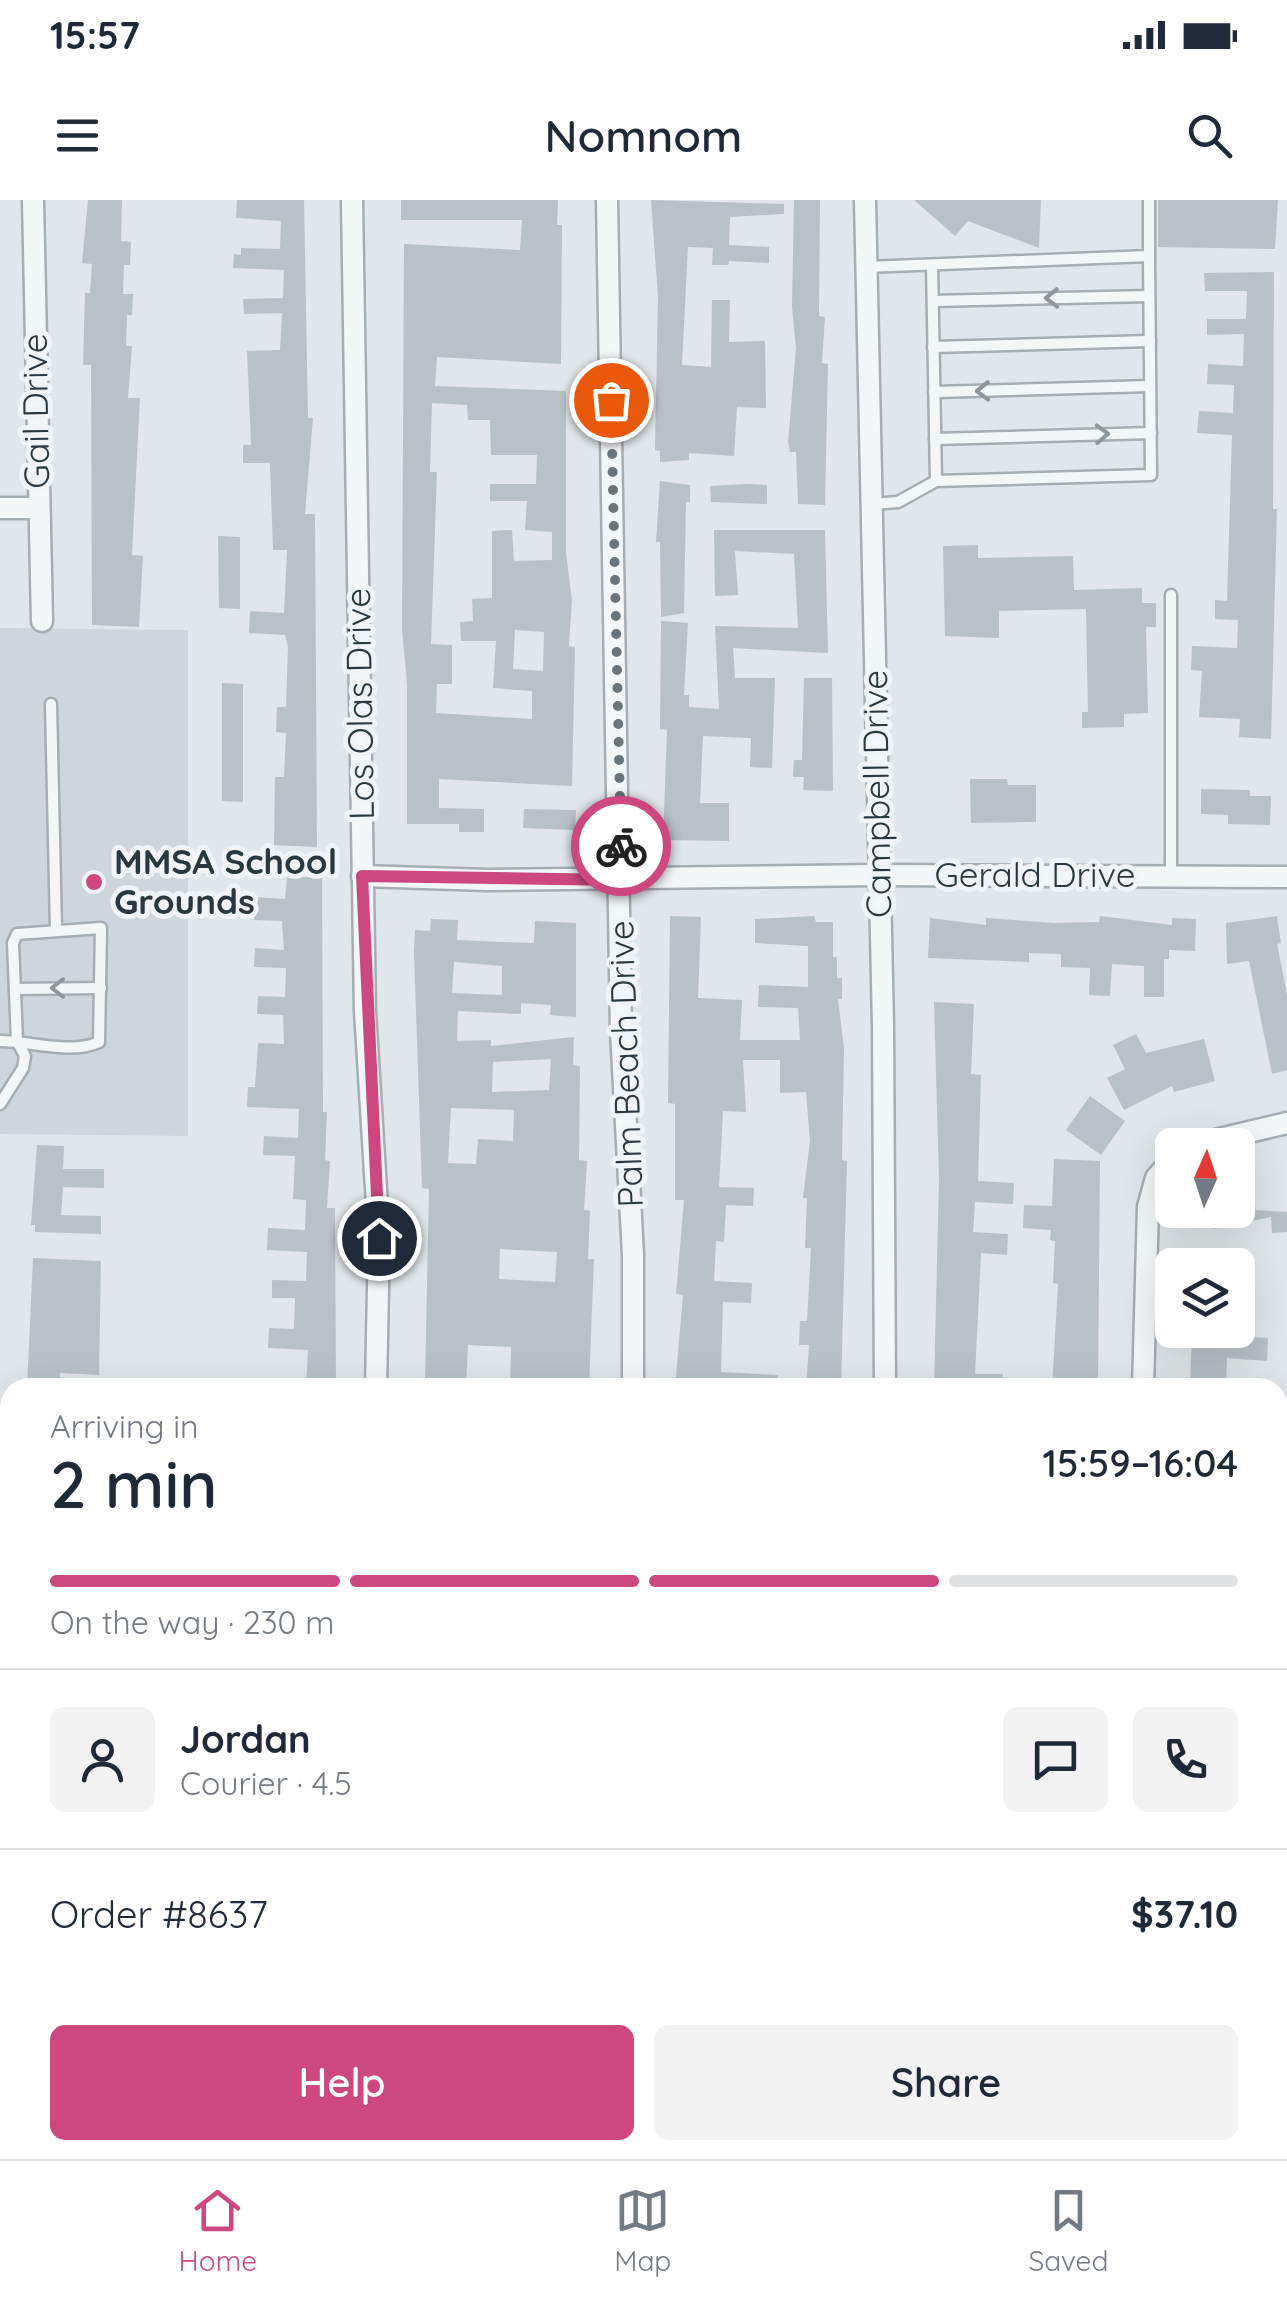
<!DOCTYPE html>
<html lang="en">
<head>
<meta charset="utf-8">
<style>
  body { margin:0; font-family:Quicksand,sans-serif; background:#f2f2f3; color:#1f2937; height:100vh; display:flex; flex-direction:column; font-size:38px; white-space:nowrap }
  * { box-sizing:border-box; margin:0 }
  p { font-size:32px; color:#747a83 }
  .icon { flex:none; width:55px; height:55px; fill:none; stroke:currentColor; stroke-width:2; stroke-linecap:round; stroke-linejoin:round }
  .map { position:relative; flex:1; overflow:hidden }
  .panel { position:absolute; left:0px; top:1178px; width:1288px; height:782px; display:flex; flex-direction:column; background:#fff; border-radius:30px 30px 0 0; box-shadow:0 10px 40px #0002 }
  .panel>* { flex:none }
  .needle { width:65px; rotate:3deg }
  .fabs { position:absolute; left:1155px; top:928px; display:grid; gap:20px }
  .fabs a { display:grid; place-items:center; width:100px; height:100px; border-radius:15px; background:#fff; box-shadow:0 10px 40px #0002; font-size:50px }
  .pin { position:absolute; display:grid; place-items:center; width:85px; height:85px; color:#fff; margin:-42px; border:5px solid #fff; border-radius:50%; box-shadow:0 2px 10px #0007 }
  .courier { position:absolute; display:grid; place-items:center; width:100px; height:100px; margin:-50px; border:8px solid #cc487e; border-radius:50%; background:#fff; color:#222; box-shadow:0 2px 12px #0007 }
  .overview em { font-style:normal; font-weight:600 }
  .overview div { display:flex; flex-direction:column-reverse }
  .overview { display:flex; align-items:center; justify-content:space-between; height:170px; padding:0 50px }
  h1 { font-size:65px; font-weight:600; line-height:75px }
  .bar { display:grid; grid-template-columns:repeat(4,1fr); gap:15px 10px; align-content:center; height:120px; padding:0 50px }
  .bar i { height:12px; border-radius:8px; background:#e0e1e3 }
  .bar .current { background:#cc487e }
  .bar p { grid-column:span 4 }
  .line { display:flex; align-items:center; gap:25px; padding:0 50px; border-top:2px solid #e0e1e3 }
  .line div { flex:1 }
  .round { display:grid; place-items:center; flex:none; width:105px; height:105px; border-radius:15px; background:#f2f2f3 }
  .primary-button { display:flex; gap:20px; margin-top:auto; padding:20px 50px }
  .primary-button a { flex:1; height:115px; border-radius:15px; background:#cc487e; color:#fff; font-size:40px; font-weight:600; line-height:115px; text-align:center }
  .primary-button a+a { background:#f2f2f3; color:#1f2937 }
  .status { display:flex; justify-content:space-between; align-items:center; height:70px; padding:0 50px; background:#fff; direction:ltr }
  .status svg { height:28px; fill:currentColor }
  header { display:flex; justify-content:space-between; align-items:center; height:130px; padding:0 50px; background:#fff; font-size:45px; font-weight:600 }
  .menu { display:flex; justify-content:space-around; align-items:center; height:140px; border-top:2px solid #e0e1e3; background:#fff; font-size:28px; color:#747a83 }
  .menu a { display:grid; justify-items:center; gap:5px }
  .menu .current { color:#cc487e }
  .map>svg:first-child { display:block }
  .built { fill:#cfd6db }
  .building { fill:#b8c1c6; fill-rule:evenodd }
  .lines { fill:none; stroke-linecap:round; stroke-linejoin:round }
  .lane-casing { stroke:#a5aeb3; stroke-width:15 }
  .street-casing { stroke:#a5aeb3; stroke-width:25 }
  .lane { stroke:#f3f6f7; stroke-width:10 }
  .street { stroke:#f3f6f7; stroke-width:20 }
  .oneway { stroke:#8e979c }
  .done { stroke:#69757b; stroke-width:10; stroke-dasharray:0 18 }
  .route { stroke:#cc487e; stroke-width:12 }
  .poi-dot { fill:#cc487e; stroke:#f0f4f7; stroke-width:4 }
  .labels { text-anchor:middle; stroke-width:10; stroke-linejoin:round; paint-order:stroke }
  .street-label { font-size:35px; fill:#293840; stroke:#f0f4f7 }
  .poi-label { font-size:35px; font-weight:bold; fill:#293840; stroke:#f0f4f7; text-anchor:start }
</style>
</head>
<body>
<div class="status"><b>15:57</b><svg viewBox="0 0 49 12"><path d="M0 12V9h3v3zM5 12V6h3v6zM10 12V3h3v9zM15 12V0h3v12zM26 1h20v11H26zM47 4h2v5h-2z"/></svg></div>
<header><svg class="icon" aria-label="menu" viewBox="0 0 24 24"><path d="M4 6h16M4 12h16M4 18h16"/></svg>Nomnom<svg class="icon" aria-label="search" viewBox="0 0 24 24"><circle cx="10" cy="10" r="6"/><path d="M15 15l6 6"/></svg></header>
<div class="map">
<svg width="1287" height="1959" viewBox="0 0 1287 1959">
  <rect width="100%" height="100%" fill="#e0e6e9"/>
  <polygon class="built" points="0,428 188,430 188,936 0,934"/>
  <g class="building">
    <polygon points="88,0 122,0 121,41 131,42 130,65 124,65 123,94 133,94 132,115 127,115 126,146 132,146 128,198 140,198 132,355 143,356 139,427 92,425 91,165 83,165 85,93 90,93 92,64 82,63"/>
    <polygon points="237,0 304,0 308,218 313,218 305,314 315,314 317,647 274,645 275,577 284,577 286,533 276,532 277,507 286,507 288,447 285,435 249,433 250,411 284,413 287,350 273,350 270,263 243,263 243,245 251,245 247,151 280,150 282,113 244,114 243,99 283,98 284,70 233,68 234,54 241,55 241,48 280,49 281,21 236,18"/>
    <path d="M401 0H558L557 25H562L561 164 437 157 435 186 566 191V353L572 400 569 446 575 447 572 586 439 579V608L484 609V632H459V624H407V484L402 429 404 44 520 50 522 20H401ZM432 203 467 205 468 220H490L491 255H537L536 284H490V301H527L525 330 552 332V360L514 361 512 330 492 331V398L472 399 473 421 460 422 461 441H496L493 488 532 491V519L436 513 437 484H452V445L431 444 437 272H430ZM515 430 544 432 543 471 513 469Z"/>
    <polygon points="651,0 784,4 784,14 730,17 729,45 769,47 769,63 729,61 728,65 712,65 713,48 688,47 682,165 711,167 712,100 730,100 729,142 765,141 766,208 737,207 734,256 689,253 689,260 660,262 660,251 655,250 658,97"/>
    <polygon points="794,0 820,0 819,116 825,117 822,163 828,164 825,305 798,304 796,252 790,252 788,242 796,148 792,107"/>
    <polygon points="914,0 1041,0 1039,48 968,21 955,36"/>
    <polygon points="1158,0 1278,0 1275,49 1158,47"/>
    <polygon points="1274,72 1273,309 1277,309 1271,539 1239,537 1240,519 1199,517 1202,471 1191,470 1192,446 1237,448 1238,420 1215,419 1215,400 1227,401 1232,235 1197,233 1199,211 1233,213 1234,185 1207,184 1208,164 1243,166 1244,134 1207,135 1207,119 1246,119 1247,91 1205,91 1204,73"/>
    <polygon points="660,281 690,285 690,302 686,302 684,413 661,417 660,342 656,342"/>
    <polygon points="747,284 767,285 767,304 711,302 710,286"/>
    <polygon points="714,330 825,330 828,453 733,448 735,478 775,478 772,568 750,567 751,538 703,536 700,603 729,603 729,641 663,640 667,530 660,529 661,421 688,423 684,495 689,495 689,507 719,509 715,426 798,428 794,354 735,351 738,395 715,396"/>
    <polygon points="218,336 240,337 240,409 219,408"/>
    <polygon points="978,345 978,358 1073,356 1074,390 1142,388 1142,403 1156,403 1156,427 1146,427 1148,513 1124,514 1124,527 1082,528 1082,512 1088,512 1086,409 999,411 999,438 945,436 943,346"/>
    <polygon points="804,478 832,478 833,591 803,590 804,577 793,577 794,560 802,560"/>
    <polygon points="222,483 243,484 243,602 222,601"/>
    <polygon points="970,579 1007,579 1008,585 1036,585 1036,622 971,623"/>
    <polygon points="1201,589 1250,590 1250,596 1271,596 1270,625 1228,624 1228,615 1201,614"/>
    <polygon points="524,609 576,610 575,630 523,628"/>
    <polygon points="287,676 322,678 323,912 327,912 325,960 330,961 327,1008 335,1008 336,1188 306,1188 308,1150 268,1148 269,1128 294,1129 295,1098 272,1098 272,1080 306,1081 307,1052 267,1050 268,1028 305,1030 306,1000 293,999 295,956 263,955 264,936 298,938 299,909 247,907 248,887 255,887 258,843 284,844 283,815 257,814 258,796 285,797 286,768 254,767 255,748 284,750 282,721 254,720 255,697 285,699"/>
    <polygon points="670,716 701,717 698,798 742,800 740,840 800,840 798,808 758,807 759,785 808,787 808,746 755,743 755,719 814,716 816,722 833,722 833,757 837,757 837,778 842,778 842,799 838,799 844,848 842,960 847,961 841,1188 806,1188 809,1145 799,1145 800,1121 807,1121 811,1048 805,1048 807,998 803,998 810,941 806,892 780,893 780,860 743,860 746,912 723,911 719,987 754,988 753,1006 726,1005 724,1042 716,1041 714,1081 752,1083 751,1103 723,1102 721,1172 778,1175 778,1188 675,1188 683,1095 676,1094 684,1000 675,1000 675,904 668,903"/>
    <polygon points="1100,716 1172,725 1172,718 1196,719 1195,751 1169,750 1169,759 1164,759 1164,797 1144,797 1144,766 1112,764 1110,796 1089,795 1090,768 1061,767 1061,754 1029,753 1029,762 928,758 930,718 986,725 986,718 1054,723 1099,722"/>
    <polygon points="1277,716 1281,743 1277,744 1287,794 1287,870 1272,874 1249,761 1227,764 1226,723"/>
    <path d="M431 719 458 720 457 740 500 742 534 743 535 721 576 723V817L550 815 551 805 521 803V814L458 811 457 841 491 840V846L574 837 573 865 580 866 579 960 587 961 584 1010 590 1011 588 1059H594L589 1187 533 1184 532 1188H510L511 1147 468 1145 466 1186 425 1184 429 989 422 988 414 752 415 730 430 731ZM454 762 502 766V795L452 793ZM551 859 549 890 492 892 493 862ZM451 908 514 910 513 941 478 939 476 964 448 963ZM500 1049 557 1052 555 1082 499 1079Z"/>
    <polygon points="934,802 974,804 971,874 981,875 978,981 1014,983 1013,1004 975,1002 973,1032 1008,1034 1007,1055 981,1053 975,1174 1003,1174 1003,1188 934,1188 939,979"/>
    <polygon points="1136,834 1146,853 1204,839 1215,881 1174,892 1172,886 1124,910 1107,878 1125,869 1113,845"/>
    <polygon points="1090,896 1125,921 1101,955 1066,930"/>
    <polygon points="37,945 64,946 63,969 104,969 104,988 63,987 61,1015 101,1016 101,1034 35,1032 35,1025 31,1025"/>
    <polygon points="1244,952 1256,1010 1287,1012 1287,1032 1272,1033 1271,1017 1213,1029 1209,1010 1238,1010 1238,953"/>
    <polygon points="1054,959 1100,961 1098,1188 1052,1188 1058,1084 1053,1083 1055,1041 1050,1040 1051,1030 1023,1028 1024,1005 1052,1006"/>
    <polygon points="33,1058 101,1061 99,1175 60,1173 59,1188 27,1188"/>
    <polygon points="1192,1130 1236,1130 1236,1136 1268,1138 1267,1161 1227,1158 1226,1188 1190,1188"/>
  </g>
  <g class="lines">
    <g class="lane-casing">
      <g id="lane">
        <polyline points="866,67 1149,56 1149,0"/>
        <polyline points="933,101 1149,96"/>
        <polyline points="933,147 1150,141"/>
        <polyline points="934,192 1150,186"/>
        <polyline points="935,239 1151,233"/>
        <polyline points="936,281 1151,275 1149,56"/>
        <polyline points="871,304 898,302 936,281 932,65"/>
        <polyline points="51,504 56,730"/>
        <polyline points="1171,676 1171,395"/>
        <polyline points="15,789 101,788"/>
        <path d="M0 841C30 841 72 855 99 842L101 728 17 734 13 743 17 841 25 856 23 868 0 904"/>
      </g>
    </g>
    <g class="street-casing">
      <g id="street">
        <polyline points="33,0 42,421"/>
        <polyline points="352,0 365,811 379,1038 376,1188"/>
        <polyline points="607,0 621,831 633,1055 633,1188"/>
        <polyline points="865,0 883,826 885,1188"/>
        <polyline points="0,308 37,308"/>
        <polyline points="362,676 487,680 878,675 1287,677"/>
        <polyline points="1194,945 1287,923"/>
        <polyline points="1143,1188 1148,1007 1156,978 1172,960"/>
        <polyline points="1278,1815 1287,1816"/>
        <polyline points="366,1959 367,1950"/>
      </g>
    </g>
    <use href="#lane" class="lane"/>
    <use href="#street" class="street"/>
  </g>
  <defs><path id="oneway-chevron" d="M-2-3.5L2.5 0L-2 3.5" fill="none" stroke-width="1.6" stroke-linecap="round" stroke-linejoin="round" transform="scale(2.5)"/></defs>
  <g class="oneway">
    <use href="#oneway-chevron" transform="translate(1052 98) rotate(179)"/>
    <use href="#oneway-chevron" transform="translate(983 191) rotate(179)"/>
    <use href="#oneway-chevron" transform="translate(1102 234) rotate(-2)"/>
    <use href="#oneway-chevron" transform="translate(58 788) rotate(180)"/>
  </g>
  <g class="lines">
    <polyline class="done" points="611,200 621,646"/>
    <polyline class="route" points="379,1038 362,676 622,680 621,646"/>
  </g>
  <circle class="poi-dot" cx="94" cy="682" r="10"/>
  <g class="labels">
    <g class="street-label">
      <text transform="translate(36 211) rotate(-91)" y="12">Gail Drive</text>
      <text transform="translate(360 504) rotate(-91)" y="12">Los Olas Drive</text>
      <text transform="translate(877 594) rotate(-91)" y="12">Campbell Drive</text>
      <text x="1035" y="687">Gerald Drive</text>
      <text transform="translate(626 864) rotate(-92)" y="12">Palm Beach Drive</text>
    </g>
    <g class="poi-label">
      <text x="114" y="674">MMSA School<tspan x="114" dy="40">Grounds</tspan></text>
    </g>
  </g>
</svg>
<div class="fabs">
<a><svg class="needle" viewBox="-14 -14 28 28"><path d="M0-13l5 13h-10z" fill="#e53935"/><path d="M0 13l5-13h-10z" fill="#747a83"/></svg></a>
<a><svg class="icon" aria-label="layers" viewBox="0 0 24 24"><path d="M12 4l9 5-9 5-9-5zM3 14l9 5 9-5"/></svg></a>
</div>
<div class="pin" style="left:611px;top:200px;background:#ea580c"><svg class="icon" aria-label="bag" viewBox="0 0 24 24"><path d="M5 8h14l-1 12H6zM9 8a3 3 0 0 1 6 0"/></svg></div>
<div class="pin" style="left:379px;top:1038px;background:#1f2937"><svg class="icon" aria-label="home" viewBox="0 0 24 24"><path d="M3 11l9-7 9 7M6 9v11h12V9"/></svg></div>
<div class="courier" style="left:621px;top:646px"><svg class="icon" aria-label="bike" viewBox="0 0 24 24"><circle cx="6" cy="16" r="4"/><circle cx="18" cy="16" r="4"/><path d="M6 16l4-8h5l3 8M10 8l3 8H6M13 5h3"/></svg></div>
<section class="panel">
<div class="overview"><div><h1>2 min</h1><p>Arriving in</p></div><em>15:59–16:04</em></div>
<div class="bar"><i class="current"></i><i class="current"></i><i class="current"></i><i></i><p>On the way · 230 m</p></div>
<div class="line" style="height:180px"><a class="round"><svg class="icon" aria-label="person" viewBox="0 0 24 24"><circle cx="12" cy="8" r="4"/><path d="M4 21q1-7 8-7t8 7"/></svg></a><div><b>Jordan</b><p>Courier · 4.5</p></div><a class="round"><svg class="icon" aria-label="chat" viewBox="0 0 24 24"><path d="M4 5h16v11H9l-5 4z"/></svg></a><a class="round"><svg class="icon" aria-label="phone" viewBox="0 0 24 24"><path d="M5 4h4l2 5-3 2q2 4 5 5l2-3 5 2v4C11 20 4 13 5 4z"/></svg></a></div>
<div class="line" style="height:130px"><div>Order #8637</div><b>$37.10</b></div>
<div class="primary-button"><a>Help</a><a>Share</a></div>
</section>
</div>
<nav class="menu">
<a class="current"><svg class="icon" aria-label="home" viewBox="0 0 24 24"><path d="M3 11l9-7 9 7M6 9v11h12V9"/></svg>Home</a>
<a><svg class="icon" aria-label="map" viewBox="0 0 24 24"><path d="M3 6l6-2 6 2 6-2v14l-6 2-6-2-6 2zM9 4v14M15 6v14"/></svg>Map</a>
<a><svg class="icon" aria-label="saved" viewBox="0 0 24 24"><path d="M7 4h10v16l-5-4-5 4z"/></svg>Saved</a>
</nav>
</body>
</html>
